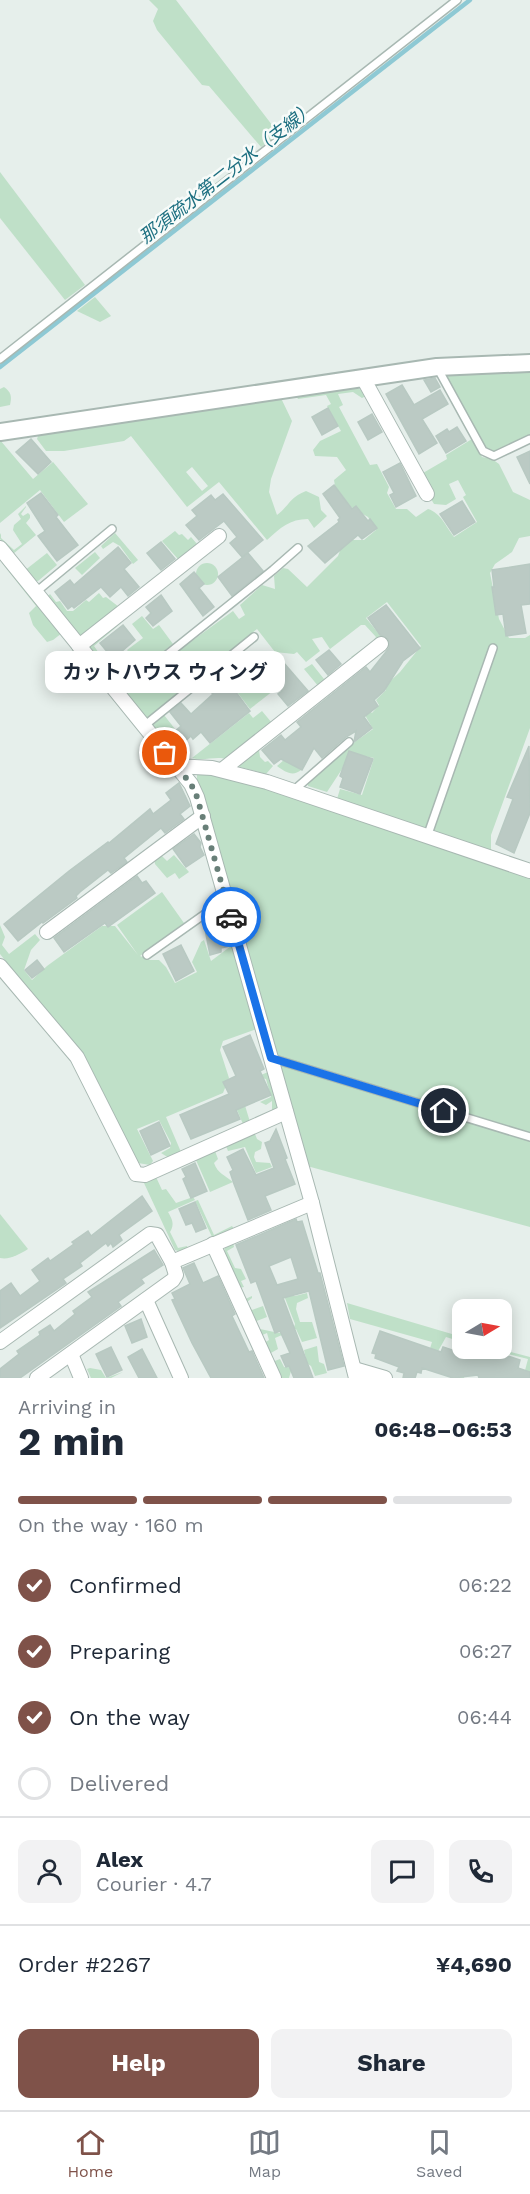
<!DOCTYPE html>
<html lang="en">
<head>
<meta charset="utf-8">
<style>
  body { margin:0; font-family:"Work Sans","Noto Sans JP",sans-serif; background:#f2f2f3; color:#1f2937; height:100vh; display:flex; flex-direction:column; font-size:22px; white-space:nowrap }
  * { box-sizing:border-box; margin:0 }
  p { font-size:20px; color:#747a83 }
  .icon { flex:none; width:33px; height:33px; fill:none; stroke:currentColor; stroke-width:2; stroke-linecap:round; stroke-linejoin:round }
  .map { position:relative; height:1378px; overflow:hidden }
  .panel { display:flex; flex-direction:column; background:#fff; flex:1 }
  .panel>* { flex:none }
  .needle { width:39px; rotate:80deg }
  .buttons { position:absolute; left:452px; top:1299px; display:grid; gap:12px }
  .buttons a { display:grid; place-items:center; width:60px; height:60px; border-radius:12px; background:#fff; box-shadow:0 3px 15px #0003; font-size:30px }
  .pin { position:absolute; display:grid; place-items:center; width:51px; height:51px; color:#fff; margin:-26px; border:3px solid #fff; border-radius:50%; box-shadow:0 2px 6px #0007 }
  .courier { position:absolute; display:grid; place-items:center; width:60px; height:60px; margin:-30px; border:4px solid #1a73e8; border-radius:50%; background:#fff; color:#222; box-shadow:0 2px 8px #0007 }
  .bubble { position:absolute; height:42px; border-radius:12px; background:#fff; box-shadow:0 3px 15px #0003; font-size:20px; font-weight:700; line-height:42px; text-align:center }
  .summary em { font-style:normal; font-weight:700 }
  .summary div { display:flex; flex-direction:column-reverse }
  .summary { display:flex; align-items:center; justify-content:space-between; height:102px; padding:0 18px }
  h1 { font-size:39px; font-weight:700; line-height:45px }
  .bar { display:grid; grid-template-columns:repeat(4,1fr); gap:9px 6px; align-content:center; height:72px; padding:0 18px }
  .bar i { height:8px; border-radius:4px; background:#e0e1e3 }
  .bar .selected { background:#7f5249 }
  .bar p { grid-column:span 4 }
  .line { display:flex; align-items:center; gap:15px; padding:0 18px; border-top:2px solid #e0e1e3 }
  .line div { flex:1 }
  .round { display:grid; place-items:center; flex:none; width:63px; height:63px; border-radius:12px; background:#f2f2f3 }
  ol { padding:0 18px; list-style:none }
  li { display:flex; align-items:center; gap:18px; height:66px }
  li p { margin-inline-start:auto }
  li .icon { padding:6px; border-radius:50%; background:#7f5249; color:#fff; stroke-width:4 }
  li:last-child { color:#747a83 }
  li i { width:33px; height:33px; border:3px solid #e0e1e3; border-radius:50% }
  .primary-button { display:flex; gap:12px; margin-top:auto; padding:12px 18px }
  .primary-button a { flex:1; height:69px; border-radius:12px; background:#7f5249; color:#fff; font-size:24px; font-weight:700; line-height:69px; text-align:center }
  .primary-button a+a { background:#f2f2f3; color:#1f2937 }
  .menu { display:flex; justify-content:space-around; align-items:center; height:84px; border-top:2px solid #e0e1e3; background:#fff; font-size:16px; color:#747a83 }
  .menu a { display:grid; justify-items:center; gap:3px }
  .menu .selected { color:#7f5249 }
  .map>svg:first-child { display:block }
  .green { fill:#bfe0c8; fill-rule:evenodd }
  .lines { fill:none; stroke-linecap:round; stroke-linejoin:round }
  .stream { stroke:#8ec9d4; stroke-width:4.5 }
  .building { fill:#bbcac4; stroke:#b8c9c2; stroke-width:1.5; fill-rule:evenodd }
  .service-casing { stroke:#a8b8b2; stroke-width:10 }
  .minor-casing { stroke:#a8b8b2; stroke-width:16 }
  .tertiary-casing { stroke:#a8b8b2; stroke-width:20 }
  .service { stroke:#fff; stroke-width:7 }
  .minor { stroke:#fff; stroke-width:14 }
  .tertiary { stroke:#fff; stroke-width:16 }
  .done { stroke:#687f78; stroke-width:6; stroke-dasharray:0 10.8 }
  .route { stroke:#1a73e8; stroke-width:8 }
  .labels { text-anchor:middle; stroke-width:5; stroke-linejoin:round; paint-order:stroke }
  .water-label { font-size:18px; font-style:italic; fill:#1c6f80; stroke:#f7fbf9 }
</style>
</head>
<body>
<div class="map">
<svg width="530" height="1378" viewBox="0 0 530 1378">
  <rect width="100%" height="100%" fill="#e6efeb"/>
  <g class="green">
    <polygon points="149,0 176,0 279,134 261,147 209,86 202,85 157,30 153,21 158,9"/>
    <polygon points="0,172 85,285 65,300 0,218"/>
    <polygon points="95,297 111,316 100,322 77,311"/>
    <polygon points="487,372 530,372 530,444 527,442 498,451 489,451 483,445 446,377 448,374"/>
    <path d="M4 387C11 392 12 396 10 405L0 407V389Z"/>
    <path d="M354 387 362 390 366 396 362 398 353 392 338 394 343 405 339 407 370 465 377 464 389 487 387 493 396 509H407L416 517 428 509C441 513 446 527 454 537L477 522 463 497 466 495 458 480 449 484 456 499 446 505 434 504 431 499 434 492 423 473 447 459 446 455 472 439 482 457 492 459 499 464 513 492 530 500V536L519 538 512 552 495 564 490 573 499 619 509 638H525L530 635V728L491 835V849L496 864 530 876V1227L307 1166 265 1026 223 1041 220 1050 229 1078 223 1093 166 1117 181 1152 169 1158 161 1153 170 1148 171 1143 159 1120 137 1129 153 1161 150 1165 138 1163 83 1057 0 954V925L5 937 2 945 9 954 35 934 40 940 31 950 24 970 32 980 47 966 102 926H115L138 955 117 925 162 892 184 923 140 956 150 960H159L166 967 175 983 197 972 192 962 201 942 204 940 211 961 231 946 224 917 207 921V919L220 909 224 908 197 786V774L203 771 221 773 334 809 340 789 362 795 374 758 354 754 346 763 327 792 308 786V782L352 744 373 729 362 710 365 707 372 713 379 705 376 700 386 690 384 687 400 672 421 646 387 602 366 618 383 639 355 658 351 657 371 643 376 637 365 625H361L330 649 322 637 312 639 320 651 306 662 297 652 294 654 275 652 257 629 214 666 209 667 202 672 194 683 148 718 142 717 127 697 128 693 141 678 233 611 239 619 245 615 240 605 262 585 275 589 274 576 283 568 288 569 307 587 338 556 341 548 347 540H364L376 530 368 517 351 507 335 486 334 480 346 470 337 457 315 456 313 450 320 441 341 431 327 406 331 404 326 395 298 399 296 395Z"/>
    <path d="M280 396 292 421 271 479 269 492 277 515C289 506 290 497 306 491L319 497 321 510 327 516 314 528 308 519C290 519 280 528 267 540L219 482 187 507 131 436 124 441 64 451H46L37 439 40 430 126 419 128 421ZM192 467 208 486 202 491 186 472Z"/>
    <polygon points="0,440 33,479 53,462 88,504 64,522 40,490 0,523"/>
    <polygon points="26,506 26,507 21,514 23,516 28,513 30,515 30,518 26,523 36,535 13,554 0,539 0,535 1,533 1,538 14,550 22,544 13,530 14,525 21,519 18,514"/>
    <polygon points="175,531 179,535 182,534 188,540 191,537 197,544 178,559 162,541"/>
    <polygon points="115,533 138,560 133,564 120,546 113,542 103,549 101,546"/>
    <polygon points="95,552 100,558 82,575 75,568"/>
    <polygon points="47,553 57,565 38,581 33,581 24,571"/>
    <polygon points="4,562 62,633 53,640 47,642 33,625 29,613 36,606 2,563"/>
    <circle cx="207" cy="574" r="11"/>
    <polygon points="99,593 103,598 106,597 119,607 83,637 78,637 48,596 50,594 56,602 60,601 67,611 73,611 86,600 89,602"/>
    <polygon points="142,616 153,629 159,625 173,644 142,669 127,650 143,638 132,624"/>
    <polygon points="119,621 121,623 94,646 101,656 98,658 103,665 111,659 113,661 103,669 88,651 89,645"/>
    <polygon points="244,653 273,691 250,709 221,671"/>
    <polygon points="312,664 324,679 341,667 319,687 304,669"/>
    <path d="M262 711 272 723 229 760C217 755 204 762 192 758L249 713 253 718Z"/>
    <polygon points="164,715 175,729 159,738 150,728"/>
    <polygon points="265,744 259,750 260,757 265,762 268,761 273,766 266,774 240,767 238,765"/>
    <path d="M300 746 291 764 301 770C293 777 285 772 277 766Z"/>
    <polygon points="160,854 167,861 174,855 189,872 179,879 175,873 167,878 155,864 154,858"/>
    <polygon points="268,1072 278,1107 272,1111 272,1101 266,1105 260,1102 271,1097 266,1079 261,1078 240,1089 250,1122 243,1124 228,1089"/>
    <polygon points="255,1134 257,1139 262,1142 261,1149 255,1152 254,1157 256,1162 270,1163 272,1167 256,1173 245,1147 228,1151 226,1146"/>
    <path d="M215 1151 218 1159 214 1163C218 1174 225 1175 233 1182L210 1192 196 1160Z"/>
    <path d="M156 1177 162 1190 166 1189 176 1203 193 1197 195 1200 168 1212C172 1219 175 1224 170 1232L178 1248 187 1246 188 1249 181 1252 175 1250 144 1183Z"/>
    <polygon points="198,1200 214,1235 232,1226 234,1229 213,1239 195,1201"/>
    <path d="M0 1214 28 1249C20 1254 10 1260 0 1258Z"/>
    <polygon points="233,1243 234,1247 227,1251 235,1268 241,1269 246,1279 241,1281 244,1287 239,1288 223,1255 225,1248"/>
    <polygon points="283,1293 295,1296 307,1293 308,1298 297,1303 296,1309 300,1322 312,1322 317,1338 302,1342 296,1329 275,1338 278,1349 269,1354 264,1343 269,1340 267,1333 260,1336 257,1331 260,1329 279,1333 294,1327 295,1324"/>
    <polygon points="252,1296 252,1298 247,1302 252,1310 263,1306 267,1317 254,1322 243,1300"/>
    <polygon points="347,1303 462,1337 462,1342 446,1337 437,1353 424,1368 432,1342 350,1319"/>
    <path d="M317 1346 319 1362 324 1364 327 1373 315 1376 311 1366 308 1364 291 1371 289 1378H280L272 1362 280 1359 284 1367C291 1368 301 1365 306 1359L304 1350Z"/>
    <path d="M464 1349H500L530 1357V1378H523L528 1359 500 1352 492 1378H489L497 1351C489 1349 474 1347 467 1352L464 1378H456Z"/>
    <polygon points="90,1368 101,1370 106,1378 123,1372 111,1378 91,1378 87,1369"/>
  </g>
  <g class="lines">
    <polyline class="stream" points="0,367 470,0"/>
  </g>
  <g class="building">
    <polygon points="435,378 440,387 431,392 424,380"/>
    <polygon points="402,385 414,405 440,390 448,404 422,419 437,443 419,454 386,394"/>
    <polygon points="328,408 338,426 322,435 312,417"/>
    <polygon points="372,414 382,432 368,440 358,422"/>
    <polygon points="457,427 466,441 446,453 436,436 447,429 449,432"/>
    <polygon points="31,439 51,462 38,474 16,452"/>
    <polygon points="530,451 530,484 517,457"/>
    <polygon points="400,463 416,496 396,507 390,495 394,493 383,472"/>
    <polygon points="334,485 352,509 356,506 368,521 370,519 377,528 362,539 358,535 325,563 308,546 339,522 338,520 340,518 323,494"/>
    <polygon points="41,493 58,515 56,517 78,545 57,561 38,536 45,531 27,503"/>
    <polygon points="223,494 263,540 242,557 230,543 237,537 224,521 199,540 186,525 197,516 192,510 211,495 215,500"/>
    <polygon points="462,501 475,522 454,535 440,514"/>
    <polygon points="161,542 175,559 161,570 147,553"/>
    <polygon points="118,547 131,563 124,569 139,587 128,596 121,587 110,597 101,587 74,608 72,606 68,609 55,592 70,580 74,585"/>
    <polygon points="248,553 263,571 232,596 218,577"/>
    <polygon points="530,564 530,604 521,605 526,633 506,636 503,614 496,615 492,587 494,587 492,570"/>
    <polygon points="194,572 204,584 199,588 214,607 203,616 180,584"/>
    <polygon points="161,595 172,611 153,626 146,618 151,613 146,607"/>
    <polygon points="386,605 420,648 403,661 384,691 374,700 378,706 364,717 372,728 354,742 356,731 346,737 322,758 314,748 302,770 281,759 274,764 262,750 281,735 285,740 301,727 297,722 366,667 370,672 389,648 388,639 380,635 368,618"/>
    <polygon points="123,625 135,640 113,659 100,643"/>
    <polygon points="329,650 341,664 328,675 316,660"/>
    <polygon points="277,655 308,691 288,706 278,694 282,691 263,667"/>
    <polygon points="227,680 250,711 210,743 201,732 193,739 191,736 182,744 173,733 181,726 170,712 181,703 191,714 213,694 211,692"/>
    <polygon points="529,746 530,813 514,853 496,844 513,799 507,797"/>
    <polygon points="349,751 373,759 360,794 340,787 343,778 340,776"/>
    <polygon points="179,783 190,806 180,814 184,819 165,833 161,828 124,858 127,862 111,873 108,870 80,892 76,896 77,898 43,923 42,922 18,941 4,924 69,871 108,842 109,843 150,809 153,814 171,800 166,793"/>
    <polygon points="194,834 201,843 200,847 204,855 186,867 173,849"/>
    <polygon points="137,876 142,883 146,881 155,893 108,927 105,923 64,952 54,938"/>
    <polygon points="222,920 230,946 221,948 221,952 210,955 204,924"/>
    <polygon points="181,945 194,971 176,981 163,954"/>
    <polygon points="37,960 44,969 32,978 25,970"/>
    <polygon points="250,1035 264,1069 260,1071 271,1095 236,1110 240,1119 191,1139 180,1115 229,1094 223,1082 236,1076 223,1047"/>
    <polygon points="159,1122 170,1146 151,1155 140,1131"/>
    <polygon points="276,1129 287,1158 285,1159 295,1184 265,1196 271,1210 248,1220 234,1184 230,1172 233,1170 227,1157 243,1149 256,1175 274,1168 265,1143 270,1141"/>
    <polygon points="195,1163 207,1191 191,1198 183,1179 186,1177 182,1169"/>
    <polygon points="142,1196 152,1211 119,1235 122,1240 113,1247 111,1243 108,1246 106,1243 80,1263 82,1266 63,1279 66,1283 0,1328 0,1291 11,1283 20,1296 40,1281 32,1270 48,1258 50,1261 74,1244 72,1242 88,1231 91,1236"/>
    <polygon points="195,1202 206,1228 196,1232 192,1223 186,1225 179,1209"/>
    <path d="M296 1219 297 1222 302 1221 318 1273H320L344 1366 328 1370 309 1291 283 1298 313 1378H294L289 1366 286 1367 281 1356 290 1353 280 1331 275 1333 256 1281 251 1283 236 1245ZM291 1257 298 1279 277 1285 269 1266Z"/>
    <polygon points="154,1250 163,1265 141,1279 144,1283 118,1302 121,1306 20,1378 0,1378 0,1369 19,1354 17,1351 40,1335 39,1332 50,1325 54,1331 75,1314 73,1311 92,1297 88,1292"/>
    <polygon points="194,1263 203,1283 218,1276 235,1314 232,1316 249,1352 252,1351 264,1378 211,1378 192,1343 172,1300 175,1299 172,1293 190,1284 183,1268"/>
    <polygon points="141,1319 147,1337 132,1343 125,1326"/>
    <polygon points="380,1331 441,1352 443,1347 458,1352 457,1354 496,1352 520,1360 518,1368 530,1372 530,1378 479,1378 478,1375 453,1378 422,1368 421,1373 417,1372 415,1378 403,1378 404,1373 397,1371 399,1367 375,1358 376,1354 372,1353"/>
    <polygon points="111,1347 122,1370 107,1377 96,1354"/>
    <polygon points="142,1349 157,1378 139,1378 128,1357"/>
  </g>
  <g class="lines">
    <g class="service-casing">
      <g id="service">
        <polyline points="0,359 457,0"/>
        <polyline points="438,369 483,451 494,456 530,439"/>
        <polyline points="36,592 112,529"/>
        <polyline points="118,694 273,570 298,548"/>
        <polyline points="144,726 254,637"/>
        <polyline points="293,791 349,742"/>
        <polyline points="427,837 493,648"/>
        <polyline points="147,955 226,899"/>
        <polyline points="271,1058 530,1137"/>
      </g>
    </g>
    <g class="minor-casing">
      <g id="minor">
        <polyline points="363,378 427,494"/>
        <polyline points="0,548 191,784 197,797 312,1203 356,1378"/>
        <polyline points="79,646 219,536"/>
        <polyline points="176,766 212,768 267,782 530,871"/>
        <polyline points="222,770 381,644"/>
        <polyline points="47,932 203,816"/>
        <polyline points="0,966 77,1057 136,1174 145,1175 286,1112"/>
        <polyline points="213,1244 274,1378"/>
        <polyline points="146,1300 181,1378"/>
        <polyline points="0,1342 150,1234 157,1235 172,1262"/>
        <polyline points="71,1354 81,1378"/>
        <polyline points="354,1369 385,1378"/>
        <polyline points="37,1378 173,1280 176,1275 172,1262 312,1203"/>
      </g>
    </g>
    <g class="tertiary-casing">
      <polyline id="tertiary" points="0,432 437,367 530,363"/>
    </g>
    <use href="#service" class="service"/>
    <use href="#minor" class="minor"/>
    <use href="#tertiary" class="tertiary"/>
  </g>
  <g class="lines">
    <polyline class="done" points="165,753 191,784 197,797 231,917"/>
    <polyline class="route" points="231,917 271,1058 444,1111"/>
  </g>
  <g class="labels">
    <g class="water-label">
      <text transform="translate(227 173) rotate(-38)" y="6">那須疏水第二分水（支線）</text>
    </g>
  </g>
</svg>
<div class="buttons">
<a><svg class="needle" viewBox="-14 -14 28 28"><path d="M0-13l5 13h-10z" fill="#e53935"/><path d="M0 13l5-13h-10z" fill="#747a83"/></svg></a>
</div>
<div class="pin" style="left:165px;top:753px;background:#ea580c"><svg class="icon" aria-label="bag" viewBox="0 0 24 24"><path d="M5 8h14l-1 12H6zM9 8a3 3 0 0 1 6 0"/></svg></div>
<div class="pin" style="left:444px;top:1111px;background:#1f2937"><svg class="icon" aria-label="home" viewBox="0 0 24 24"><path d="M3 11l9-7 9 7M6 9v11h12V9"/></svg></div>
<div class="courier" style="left:231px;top:917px"><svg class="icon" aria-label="car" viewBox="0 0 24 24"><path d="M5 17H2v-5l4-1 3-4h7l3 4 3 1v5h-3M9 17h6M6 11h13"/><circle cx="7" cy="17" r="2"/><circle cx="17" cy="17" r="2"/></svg></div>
<div class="bubble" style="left:45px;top:651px;width:240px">カットハウス ウィング</div>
</div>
<section class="panel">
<div class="summary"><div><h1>2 min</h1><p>Arriving in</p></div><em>06:48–06:53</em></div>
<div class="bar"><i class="selected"></i><i class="selected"></i><i class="selected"></i><i></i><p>On the way · 160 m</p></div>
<ol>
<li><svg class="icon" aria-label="check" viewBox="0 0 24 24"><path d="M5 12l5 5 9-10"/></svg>Confirmed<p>06:22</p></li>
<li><svg class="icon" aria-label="check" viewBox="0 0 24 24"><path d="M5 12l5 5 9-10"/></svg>Preparing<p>06:27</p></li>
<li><svg class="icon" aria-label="check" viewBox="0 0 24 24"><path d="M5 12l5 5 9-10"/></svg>On the way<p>06:44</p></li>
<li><i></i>Delivered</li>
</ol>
<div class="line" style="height:108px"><a class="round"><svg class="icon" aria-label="person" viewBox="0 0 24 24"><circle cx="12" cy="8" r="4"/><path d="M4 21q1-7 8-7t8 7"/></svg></a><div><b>Alex</b><p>Courier · 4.7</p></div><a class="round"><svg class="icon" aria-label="chat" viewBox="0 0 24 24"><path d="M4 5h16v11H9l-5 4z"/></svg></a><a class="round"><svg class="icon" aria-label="phone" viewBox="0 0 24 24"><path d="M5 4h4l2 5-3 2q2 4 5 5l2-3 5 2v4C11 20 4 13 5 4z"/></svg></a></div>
<div class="line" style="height:78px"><div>Order #2267</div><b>¥4,690</b></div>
<div class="primary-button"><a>Help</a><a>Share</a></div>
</section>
<nav class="menu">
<a class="selected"><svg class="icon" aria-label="home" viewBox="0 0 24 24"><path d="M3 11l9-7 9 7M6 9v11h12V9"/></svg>Home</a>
<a><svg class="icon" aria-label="map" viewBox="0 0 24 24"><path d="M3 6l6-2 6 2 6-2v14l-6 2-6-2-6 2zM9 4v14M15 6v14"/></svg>Map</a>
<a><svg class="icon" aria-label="saved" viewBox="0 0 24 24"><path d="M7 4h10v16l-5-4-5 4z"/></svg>Saved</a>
</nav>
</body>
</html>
